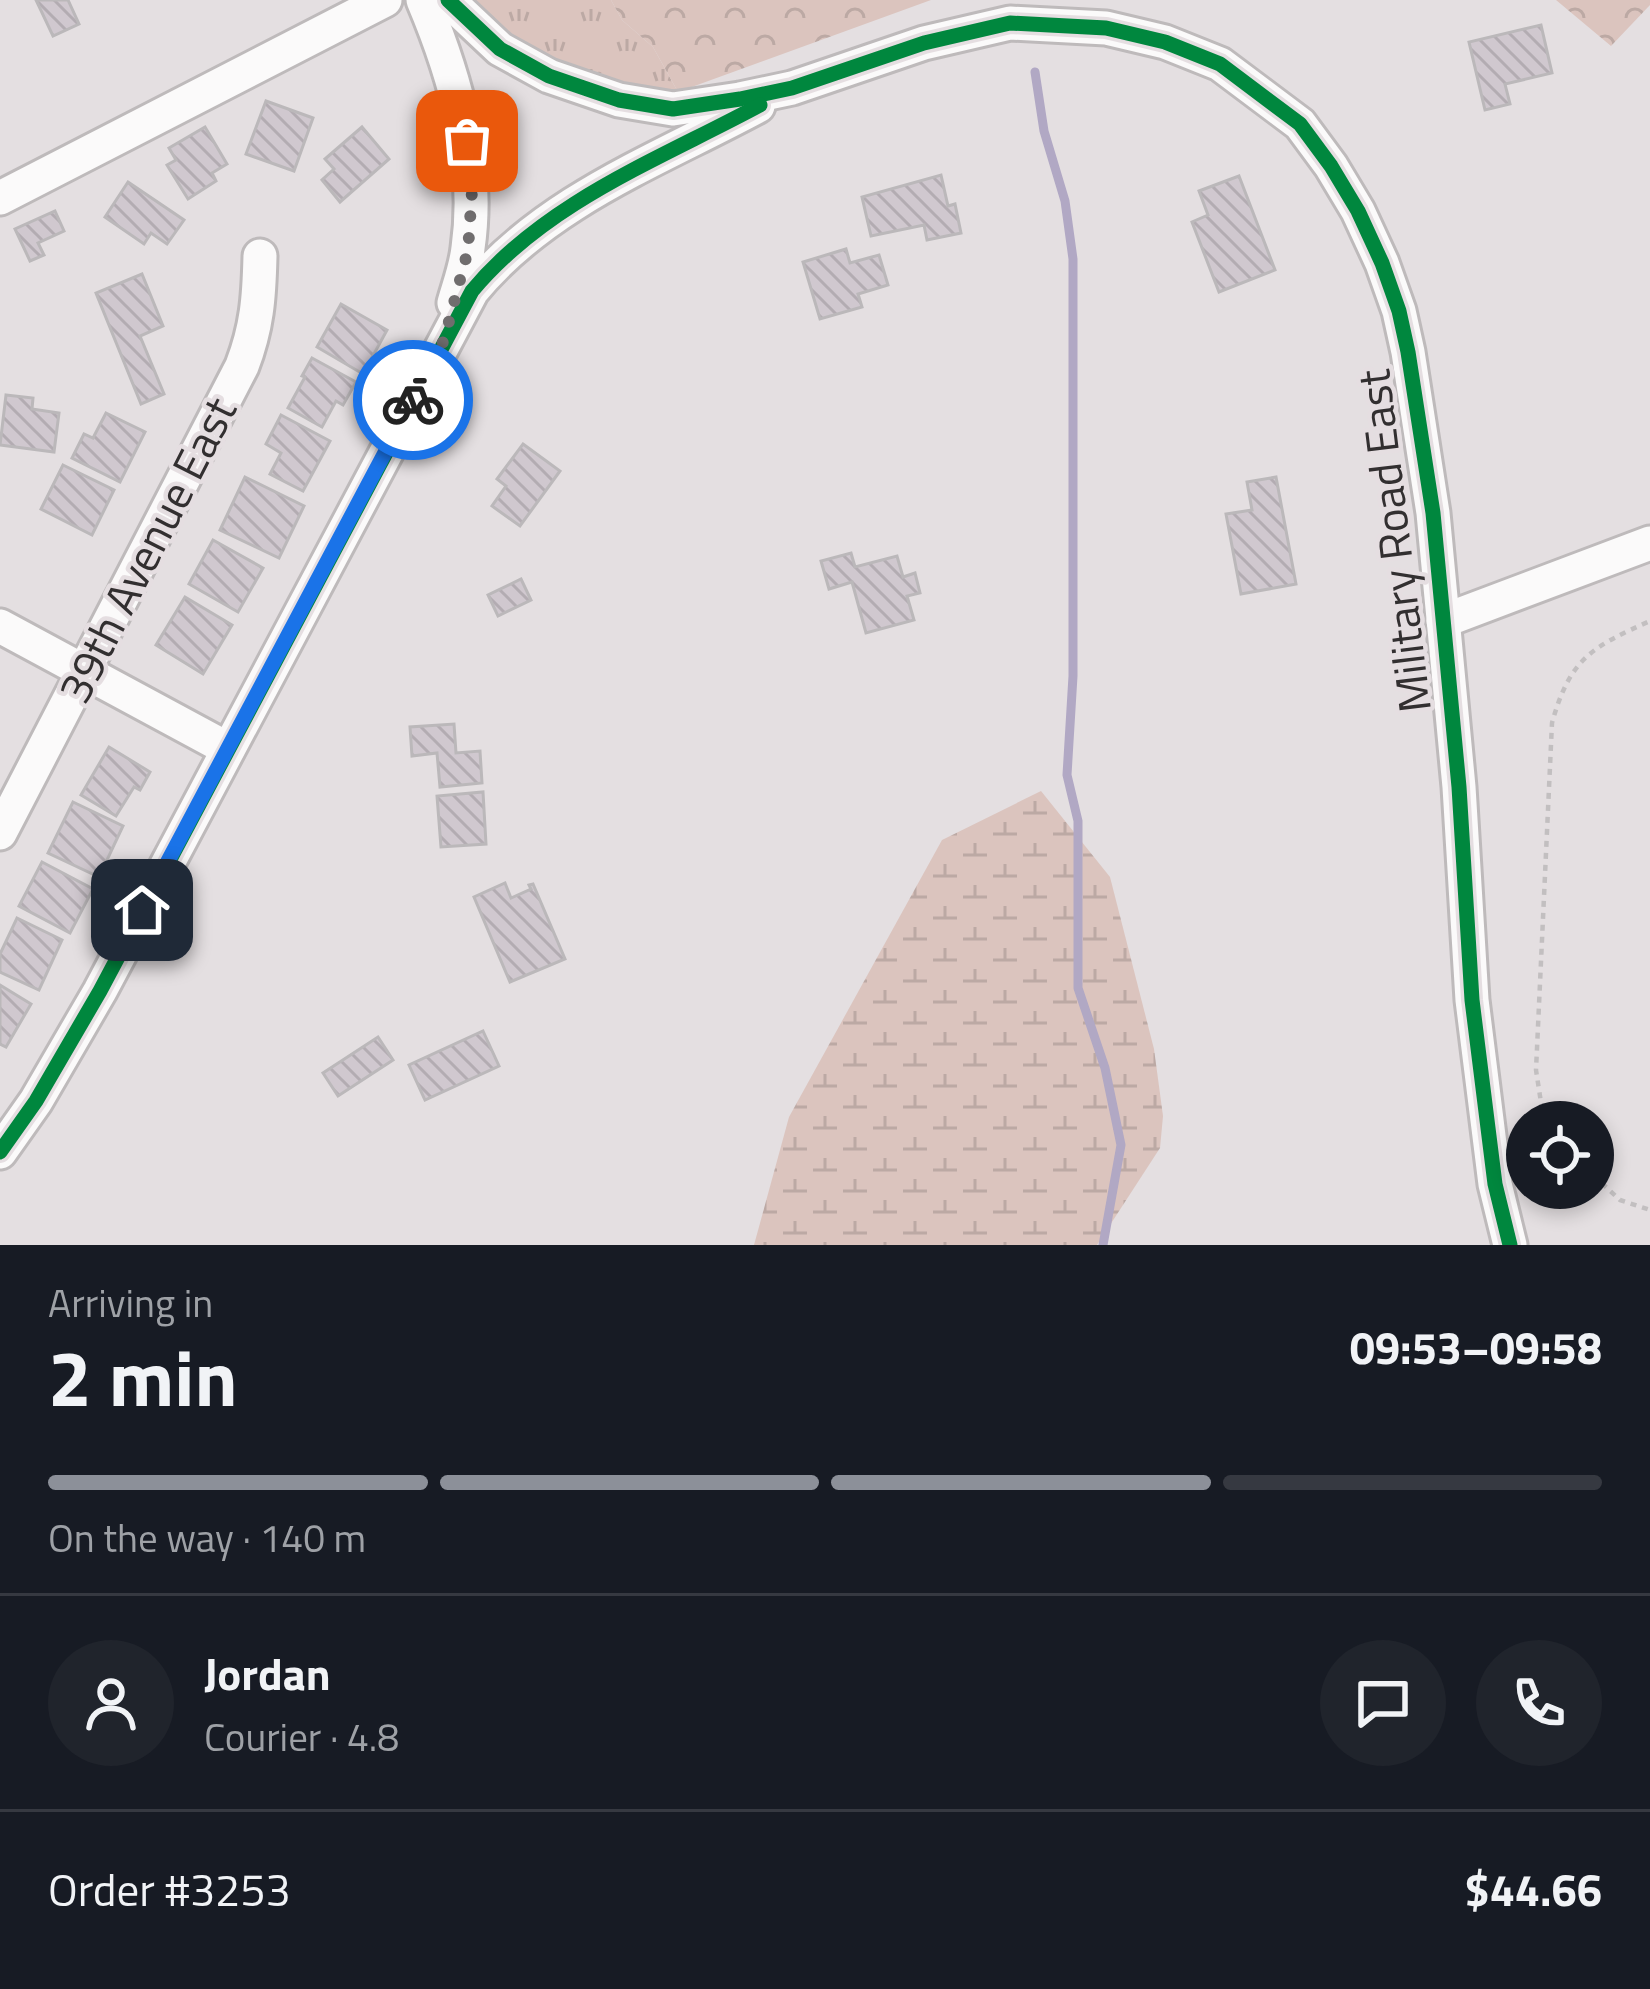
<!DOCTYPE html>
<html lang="en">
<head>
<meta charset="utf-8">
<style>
  body { margin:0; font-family:"Titillium Web",sans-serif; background:#20242c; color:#f1f3f6; height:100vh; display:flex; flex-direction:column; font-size:45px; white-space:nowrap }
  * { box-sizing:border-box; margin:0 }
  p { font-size:39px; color:#9ea1a6 }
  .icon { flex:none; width:66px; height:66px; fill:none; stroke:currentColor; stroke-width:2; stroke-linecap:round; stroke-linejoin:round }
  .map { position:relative; height:1245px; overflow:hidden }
  .side { display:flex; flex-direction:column; background:#171b24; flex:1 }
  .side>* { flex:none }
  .controls { position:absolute; left:1506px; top:1101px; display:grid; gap:24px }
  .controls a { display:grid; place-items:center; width:108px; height:108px; border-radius:50%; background:#171b24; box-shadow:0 6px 18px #0003; font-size:60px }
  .pin { position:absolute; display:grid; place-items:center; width:102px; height:102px; color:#fff; margin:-51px; border-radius:24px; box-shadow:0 6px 18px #0006 }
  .courier { position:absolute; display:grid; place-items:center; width:120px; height:120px; margin:-60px; border:9px solid #1a73e8; border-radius:50%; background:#fff; color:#222; box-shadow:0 3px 15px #0007 }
  .headline em { font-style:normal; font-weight:700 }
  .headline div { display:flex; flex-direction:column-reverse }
  .headline { display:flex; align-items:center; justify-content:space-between; height:204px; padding:0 48px }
  h1 { font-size:78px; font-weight:700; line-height:90px }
  .bar { display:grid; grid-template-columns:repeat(4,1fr); gap:18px 12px; align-content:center; height:144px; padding:0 48px }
  .bar i { height:15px; border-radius:9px; background:#363941 }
  .bar .active { background:#8c9099 }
  .bar p { grid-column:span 4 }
  .line { display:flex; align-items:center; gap:30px; padding:0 48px; border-top:3px solid #363941 }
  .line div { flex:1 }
  .round { display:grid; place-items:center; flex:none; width:126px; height:126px; border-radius:63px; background:#20242c }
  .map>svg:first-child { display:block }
  .grass { fill:url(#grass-tufts) }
  .forest { fill:url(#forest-crowns) }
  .wetland { fill:url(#wetland-marsh) }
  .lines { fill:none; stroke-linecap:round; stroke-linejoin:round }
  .stream { stroke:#b1a8c4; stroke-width:9 }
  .building { fill:url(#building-back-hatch); stroke:#bbb8ba; stroke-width:3 }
  .minor-casing { stroke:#bebabb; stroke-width:39 }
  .path { stroke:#c2bfc0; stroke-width:4.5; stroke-dasharray:6 6; stroke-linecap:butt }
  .minor { stroke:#fbfafa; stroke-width:33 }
  .cycleway-casing { stroke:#e5dee1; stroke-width:22 }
  .cycleway { stroke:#00873e; stroke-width:15 }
  .done { stroke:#706d6e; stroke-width:12; stroke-dasharray:0 21.6 }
  .route { stroke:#1a73e8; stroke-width:15 }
  .labels { text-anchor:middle; stroke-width:9; stroke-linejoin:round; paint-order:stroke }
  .street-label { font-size:45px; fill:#322f30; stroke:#e5dee1 }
</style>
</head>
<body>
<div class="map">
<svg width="1650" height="1245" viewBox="0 0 1650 1245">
  <defs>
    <pattern id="grass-tufts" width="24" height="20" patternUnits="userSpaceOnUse" patternTransform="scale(3)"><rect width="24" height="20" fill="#dbc4be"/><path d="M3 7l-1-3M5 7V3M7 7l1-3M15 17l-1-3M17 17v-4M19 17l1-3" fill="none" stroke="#bca9a4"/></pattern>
    <pattern id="forest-crowns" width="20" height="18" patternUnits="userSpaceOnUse" patternTransform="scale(3)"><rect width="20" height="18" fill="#dbc4be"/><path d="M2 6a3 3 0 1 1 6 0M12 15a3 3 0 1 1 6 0" fill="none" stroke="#bca9a4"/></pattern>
    <pattern id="wetland-marsh" width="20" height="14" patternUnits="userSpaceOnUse" patternTransform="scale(3)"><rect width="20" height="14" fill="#dbc4be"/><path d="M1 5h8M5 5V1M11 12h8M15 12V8" fill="none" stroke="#bca9a4"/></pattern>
    <pattern id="building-back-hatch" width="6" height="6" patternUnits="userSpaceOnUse" patternTransform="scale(3)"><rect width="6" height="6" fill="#d0c8cf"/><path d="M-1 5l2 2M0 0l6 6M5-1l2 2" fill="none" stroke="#b3acb2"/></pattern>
  </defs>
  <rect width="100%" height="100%" fill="#e4dfe1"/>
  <polygon class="grass" points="474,0 611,0 622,20 653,47 678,92 619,88 527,52 493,24"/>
  <g class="forest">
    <polygon points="611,0 931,0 678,92 653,47 622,20"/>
    <polygon points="1556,0 1650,0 1650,5 1611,46"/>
  </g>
  <polygon class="wetland" points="1041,791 1110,877 1154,1049 1163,1116 1160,1148 1097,1245 754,1245 789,1117 942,840"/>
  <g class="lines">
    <polyline class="stream" points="1035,72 1044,131 1065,201 1073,259 1073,676 1067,775 1078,821 1078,988 1105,1068 1121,1145 1103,1245"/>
  </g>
  <g class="building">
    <polygon points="36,0 68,0 79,24 53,36"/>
    <polygon points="1541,25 1552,73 1505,84 1510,104 1485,110 1469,42"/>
    <polygon points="266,101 313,118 294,171 246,154"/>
    <polygon points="205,127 227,164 212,173 216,181 188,199 167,165 176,160 169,148"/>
    <polygon points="362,127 389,159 340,202 322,180 334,169 325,159"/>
    <polygon points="941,175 948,206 955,204 961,233 927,240 924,225 871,236 862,197"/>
    <polygon points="1239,176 1275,270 1219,292 1192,222 1208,215 1199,191"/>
    <polygon points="128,182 184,220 167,244 151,233 144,244 105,217"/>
    <polygon points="55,211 64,231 38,243 44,255 30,261 15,229"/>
    <polygon points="846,249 850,263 879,255 888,285 858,294 862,307 820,319 803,262"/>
    <polygon points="142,274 163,326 140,336 164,394 141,404 96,293"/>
    <polygon points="341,304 387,330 363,374 317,347"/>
    <polygon points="312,358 356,382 343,405 336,401 322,427 288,408 305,377 302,376"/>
    <polygon points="6,395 33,398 32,409 59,413 54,452 0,445"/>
    <polygon points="106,413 145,432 120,482 72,458 84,434 93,438"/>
    <polygon points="281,415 330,441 303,491 270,474 281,453 266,444"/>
    <polygon points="523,444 560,471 520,526 492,506 506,486 497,479"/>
    <polygon points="63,465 114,490 92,535 41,509"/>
    <polygon points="245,477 304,506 279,558 220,530"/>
    <polygon points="1276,477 1296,584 1241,594 1226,514 1252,510 1247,482"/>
    <polygon points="213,540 263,568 238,612 189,584"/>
    <polygon points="851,553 855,567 897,556 903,577 915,573 920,593 907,596 914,620 866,633 852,582 829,589 821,561"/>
    <polygon points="521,579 531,600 498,616 488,595"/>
    <polygon points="185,597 232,625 203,674 156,645"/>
    <polygon points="454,724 456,753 480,751 482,783 440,787 437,753 412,756 410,727"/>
    <polygon points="109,747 150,772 140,790 134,787 116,816 81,795"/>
    <polygon points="483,792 486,844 441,847 437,796"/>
    <polygon points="73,802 123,826 99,877 48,853"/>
    <polygon points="42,862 93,889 70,933 19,906"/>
    <polygon points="505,883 511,898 531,889 529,885 533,884 565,959 510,982 474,897"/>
    <polygon points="17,918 62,940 39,990 0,972 0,954"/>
    <polygon points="0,985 31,1004 6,1047 0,1044"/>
    <polygon points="483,1031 499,1066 425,1100 409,1065"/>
    <polygon points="378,1037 393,1060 338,1096 323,1073"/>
  </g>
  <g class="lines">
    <g class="minor-casing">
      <g id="minor">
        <path d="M423 0C456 78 480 164 468 248 466 267 459 285 454 303"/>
        <polyline points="448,0 500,49 549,76 619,100 673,109 740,99 792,88 924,43 1010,23 1106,28 1165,42 1220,64 1300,124 1331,166 1358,211 1382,263 1399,311 1408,352 1433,513 1459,787 1472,1000 1495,1184 1510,1245"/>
        <polyline points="0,198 385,0"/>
        <polyline points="1443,621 1650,543"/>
        <polyline points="0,626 228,749"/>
        <path d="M0 833 242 366C257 327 259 298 260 256"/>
        <path d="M0 1152 36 1101 100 991 472 291C546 201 658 160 758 106"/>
      </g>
    </g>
    <g class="path">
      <path d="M1544 1122 1536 1070 1552 723C1570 658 1592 647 1650 621"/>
      <polyline points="1593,1175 1620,1200 1650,1210"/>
    </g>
    <use href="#minor" class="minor"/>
    <g class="cycleway-casing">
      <g id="cycleway">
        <polyline points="448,0 500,49 549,76 619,100 673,109 740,99 792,88 924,43 1010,23 1106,28 1165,42 1220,64 1300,124 1331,166 1358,211 1382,263 1399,311 1408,352 1433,513 1459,787 1472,1000 1495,1184 1510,1245"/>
        <path d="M0 1152 36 1101 100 991 472 291C547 201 660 159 760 105"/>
      </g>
    </g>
    <use href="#cycleway" class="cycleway"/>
  </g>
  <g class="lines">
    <polyline class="done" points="413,400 444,340 468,250 472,191 467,141"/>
    <polyline class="route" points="142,910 413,400"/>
  </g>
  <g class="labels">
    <g class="street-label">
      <text transform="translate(1394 541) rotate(-97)" y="16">Military Road East</text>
      <text transform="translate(147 550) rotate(-63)" y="16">39th Avenue East</text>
    </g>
  </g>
</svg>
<div class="controls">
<a><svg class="icon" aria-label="locate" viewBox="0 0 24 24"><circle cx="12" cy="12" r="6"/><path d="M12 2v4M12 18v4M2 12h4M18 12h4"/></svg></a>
</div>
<div class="pin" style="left:467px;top:141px;background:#ea580c"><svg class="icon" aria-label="bag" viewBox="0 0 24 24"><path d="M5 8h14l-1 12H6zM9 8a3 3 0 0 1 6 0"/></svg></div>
<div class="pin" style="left:142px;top:910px;background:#1f2937"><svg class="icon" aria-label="home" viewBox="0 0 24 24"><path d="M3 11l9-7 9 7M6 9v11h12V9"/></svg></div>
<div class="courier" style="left:413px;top:400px"><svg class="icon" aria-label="bike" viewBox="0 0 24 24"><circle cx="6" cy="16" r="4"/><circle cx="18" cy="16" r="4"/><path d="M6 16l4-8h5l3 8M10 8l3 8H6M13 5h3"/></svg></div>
</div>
<section class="side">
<div class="headline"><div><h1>2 min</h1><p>Arriving in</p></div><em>09:53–09:58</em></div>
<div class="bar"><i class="active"></i><i class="active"></i><i class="active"></i><i></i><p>On the way · 140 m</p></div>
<div class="line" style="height:216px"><a class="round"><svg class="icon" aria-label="person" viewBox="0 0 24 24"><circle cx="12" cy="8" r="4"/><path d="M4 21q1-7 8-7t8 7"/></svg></a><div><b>Jordan</b><p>Courier · 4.8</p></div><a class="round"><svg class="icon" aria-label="chat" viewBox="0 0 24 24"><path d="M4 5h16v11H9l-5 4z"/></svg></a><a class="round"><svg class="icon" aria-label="phone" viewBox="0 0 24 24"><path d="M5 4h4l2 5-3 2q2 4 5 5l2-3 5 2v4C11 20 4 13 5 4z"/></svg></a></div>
<div class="line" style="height:156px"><div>Order #3253</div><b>$44.66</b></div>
</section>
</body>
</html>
